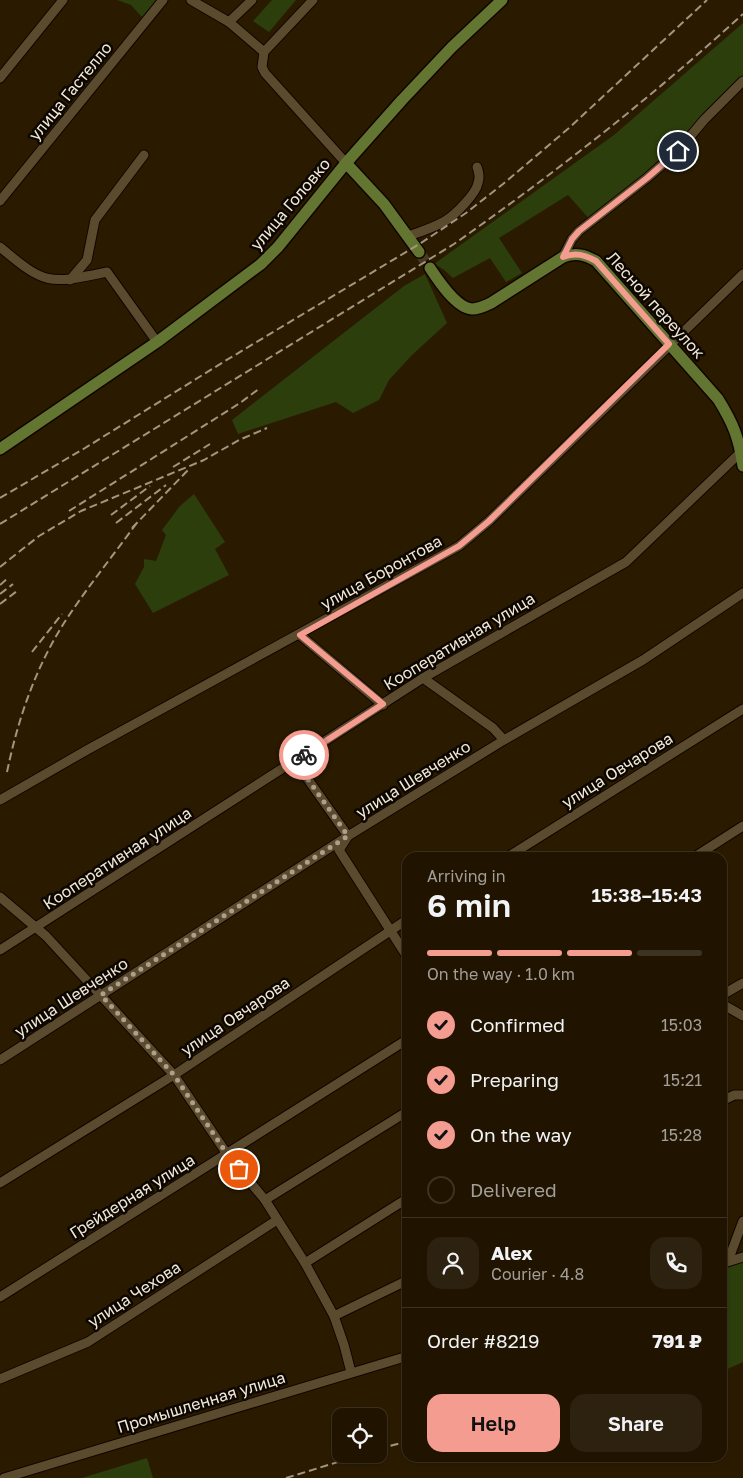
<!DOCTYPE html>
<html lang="en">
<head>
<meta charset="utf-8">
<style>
  body { margin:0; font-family:"Golos Text",sans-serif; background:#2d210f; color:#f1f3f6; height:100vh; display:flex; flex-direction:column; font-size:19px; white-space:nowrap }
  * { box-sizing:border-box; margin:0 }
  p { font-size:16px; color:#a29e99 }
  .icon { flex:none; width:28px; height:28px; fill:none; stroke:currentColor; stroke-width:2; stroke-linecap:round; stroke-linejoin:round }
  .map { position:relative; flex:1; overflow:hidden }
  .side { position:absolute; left:402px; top:852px; width:325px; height:610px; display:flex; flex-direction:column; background:#201400; border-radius:15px; box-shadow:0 1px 4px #0004,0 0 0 1px #3d3322 }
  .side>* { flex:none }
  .buttons { position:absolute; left:332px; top:1408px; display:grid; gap:10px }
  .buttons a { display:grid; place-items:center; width:55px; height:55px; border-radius:10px; background:#201400; box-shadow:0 1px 4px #0004,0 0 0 1px #3d3322; font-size:25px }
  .pin { position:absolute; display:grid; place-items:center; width:42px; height:42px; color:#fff; margin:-21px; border:2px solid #fff; border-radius:50%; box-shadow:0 1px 5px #0007 }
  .courier { position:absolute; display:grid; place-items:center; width:50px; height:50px; margin:-25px; border:4px solid #f59c91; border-radius:50%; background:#fff; color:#222; box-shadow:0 1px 6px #0007 }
  .overview em { font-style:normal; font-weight:600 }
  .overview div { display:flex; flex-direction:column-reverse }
  .overview { display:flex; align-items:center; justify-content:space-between; height:85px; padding:0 25px }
  h1 { font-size:32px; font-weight:600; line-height:38px }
  .bar { display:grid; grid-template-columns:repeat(4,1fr); gap:8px 5px; align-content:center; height:60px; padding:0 25px }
  .bar i { height:6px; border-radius:4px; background:#3d3322 }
  .bar .selected { background:#f59c91 }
  .bar p { grid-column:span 4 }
  .line { display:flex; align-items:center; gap:12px; padding:0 25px; border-top:1px solid #3d3322 }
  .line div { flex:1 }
  .round { display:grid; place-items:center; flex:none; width:52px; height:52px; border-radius:15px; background:#2d210f }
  ol { padding:0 25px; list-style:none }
  li { display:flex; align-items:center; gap:15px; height:55px }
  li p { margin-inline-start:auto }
  li .icon { padding:5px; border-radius:50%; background:#f59c91; color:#111; stroke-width:4 }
  li:last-child { color:#a29e99 }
  li i { width:28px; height:28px; border:2px solid #3d3322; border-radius:50% }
  .button { display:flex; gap:10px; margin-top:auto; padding:10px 25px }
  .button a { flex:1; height:58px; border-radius:15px; background:#f59c91; color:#111; font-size:20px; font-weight:600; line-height:58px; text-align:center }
  .button a+a { background:#2d210f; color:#f1f3f6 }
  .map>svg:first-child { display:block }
  .green { fill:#2c3e0c }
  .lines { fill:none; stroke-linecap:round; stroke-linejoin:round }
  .major-tunnel { stroke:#483a20; stroke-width:11; stroke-dasharray:11 5.5; stroke-linecap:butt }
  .minor-casing { stroke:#120500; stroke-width:11 }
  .major-casing { stroke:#120500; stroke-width:14 }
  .minor { stroke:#5b4b2e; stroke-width:9 }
  .major { stroke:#637631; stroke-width:11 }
  .rail { stroke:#a29682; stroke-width:2; stroke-dasharray:8 4; stroke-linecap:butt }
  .done { stroke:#aca08c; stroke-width:5; stroke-dasharray:0 9 }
  .route { stroke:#f59c91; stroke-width:6 }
  .labels { text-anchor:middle; stroke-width:5; stroke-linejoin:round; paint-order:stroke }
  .street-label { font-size:16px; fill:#f2e8d8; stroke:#0d0701 }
</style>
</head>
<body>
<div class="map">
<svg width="743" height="1478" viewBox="0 0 743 1478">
  <rect width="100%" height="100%" fill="#2a1b00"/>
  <g class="green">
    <polygon points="117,0 156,0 142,17 131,5"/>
    <polygon points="272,0 296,0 269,32 253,21"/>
    <polygon points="743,23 743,81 678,151 592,222 568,195 499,238 522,273 506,282 490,258 453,278 443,269 434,264 614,135"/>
    <polygon points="425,274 447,323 412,355 389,380 379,400 353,413 336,402 238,434 232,420 404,286"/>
    <polygon points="194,494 225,542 215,549 229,575 153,613 135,584 144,567 144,559 156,561 166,535 162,530 180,506"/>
    <polygon points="743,1262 743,1362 723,1371 722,1268"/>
    <polygon points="147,1458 153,1478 82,1478"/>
  </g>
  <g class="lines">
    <polyline class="major-tunnel" points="419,252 430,268"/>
    <g class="minor-casing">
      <g id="minor">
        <polyline points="191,0 229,22"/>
        <polyline points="252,0 229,22 264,52"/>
        <polyline points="313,0 264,52 262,67 265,73 346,163"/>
        <polyline points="0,78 63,0"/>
        <polyline points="0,201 163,0"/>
        <path d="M408 236C420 232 433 228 445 221 455 215 476 194 478 183 480 177 479 172 477 167"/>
        <path d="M0 247C46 286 49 284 107 272L157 342"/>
        <polyline points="563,257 572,239 579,231 647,178 678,151 704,120 743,81"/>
        <polyline points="70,280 87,260 95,220 144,155"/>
        <polyline points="300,635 383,705"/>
        <polyline points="423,678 493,728 504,740"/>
        <polyline points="295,761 348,836 339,850 408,958"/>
        <polyline points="0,800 87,750 459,546 489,521 743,274"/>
        <polyline points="506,858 743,709"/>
        <polyline points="693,858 743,826"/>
        <polyline points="0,897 46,936 174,1075 227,1154 265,1200 305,1263 334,1316 344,1345 351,1372"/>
        <polyline points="0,950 423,678 626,562 741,452"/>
        <polyline points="722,995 743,983"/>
        <polyline points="722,1004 743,1016"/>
        <polyline points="0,1060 348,836 504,740 643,660 743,593"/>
        <polyline points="722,1101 734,1095 743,1095"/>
        <polyline points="0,1183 174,1075 408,919"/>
        <polyline points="265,1200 408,1111"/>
        <polyline points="728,1261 743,1221"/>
        <polyline points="305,1263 408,1198"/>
        <polyline points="724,1263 743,1257"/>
        <polyline points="0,1297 408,1039"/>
        <polyline points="334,1316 408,1280"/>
        <polyline points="0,1379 88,1342 277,1220"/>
        <polyline points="4,1478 408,1356"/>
      </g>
    </g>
    <g class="major-casing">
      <g id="major">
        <polyline points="346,163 384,204 419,252"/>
        <path d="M430 268C438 280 456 308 472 309 479 309 485 306 491 303L563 257C576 252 585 255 596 261L718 399C733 423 739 438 743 466"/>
        <polyline points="0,449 157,342 261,264 278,247 346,163 402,100 452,47 502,0"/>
      </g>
    </g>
    <use href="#minor" class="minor"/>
    <use href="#major" class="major"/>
    <g class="rail">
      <polyline points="173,467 210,444"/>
      <polyline points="0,498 85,448 225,361 421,243 466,213 503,184 569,128 707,0"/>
      <polyline points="69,511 240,403 260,388"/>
      <polyline points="111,515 150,486"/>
      <polyline points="116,523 166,485"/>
      <path d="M0 524 454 244C555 173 652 97 743 14"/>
      <polyline points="132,528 189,469"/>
      <polyline points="0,567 39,536 81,511 204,460 239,440 267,428"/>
      <polyline points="0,585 8,578"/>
      <polyline points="0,594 13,584"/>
      <polyline points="0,604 17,591"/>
      <polyline points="32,652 62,614"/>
      <path d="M7 772C18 719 35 669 64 623 86 589 112 557 136 524"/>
      <polyline points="379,1449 408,1441"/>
      <polyline points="286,1478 364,1454"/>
    </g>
  </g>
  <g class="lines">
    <polyline class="done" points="239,1169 227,1154 174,1075 101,995 348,836 295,761 304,755"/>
    <path class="route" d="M304 755 383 704 300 635 459 546 489 521 669 344 596 261C585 255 576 252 563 257L572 239 579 231 647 178 678 151"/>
  </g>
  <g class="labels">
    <g class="street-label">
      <text transform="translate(70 91) rotate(-51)" y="6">улица Гастелло</text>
      <text transform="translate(290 204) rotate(-50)" y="6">улица Головко</text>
      <text transform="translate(656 305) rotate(48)" y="6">Лесной переулок</text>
      <text transform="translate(381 572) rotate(-29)" y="6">улица Боронтова</text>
      <text transform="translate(459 641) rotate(-31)" y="6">Кооперативная улица</text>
      <text transform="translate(617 770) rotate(-32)" y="6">улица Овчарова</text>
      <text transform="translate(413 779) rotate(-32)" y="6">улица Шевченко</text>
      <text transform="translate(117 858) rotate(-33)" y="6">Кооперативная улица</text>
      <text transform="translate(71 997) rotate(-33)" y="6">улица Шевченко</text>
      <text transform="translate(235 1016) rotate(-34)" y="6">улица Овчарова</text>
      <text transform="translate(132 1196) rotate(-32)" y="6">Грейдерная улица</text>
      <text transform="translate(134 1294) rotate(-33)" y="6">улица Чехова</text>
      <text transform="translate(201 1402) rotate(-17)" y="6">Промышленная улица</text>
    </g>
  </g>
</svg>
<div class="buttons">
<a><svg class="icon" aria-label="locate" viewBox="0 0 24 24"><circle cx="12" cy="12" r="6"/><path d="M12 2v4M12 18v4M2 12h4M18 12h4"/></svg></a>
</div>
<div class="pin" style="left:239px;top:1169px;background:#ea580c"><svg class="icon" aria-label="bag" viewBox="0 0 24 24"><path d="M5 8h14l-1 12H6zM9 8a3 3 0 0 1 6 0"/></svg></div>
<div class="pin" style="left:678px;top:151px;background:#1f2937"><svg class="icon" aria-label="home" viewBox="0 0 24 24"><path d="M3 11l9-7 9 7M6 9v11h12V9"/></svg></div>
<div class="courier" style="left:304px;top:755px"><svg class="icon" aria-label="bike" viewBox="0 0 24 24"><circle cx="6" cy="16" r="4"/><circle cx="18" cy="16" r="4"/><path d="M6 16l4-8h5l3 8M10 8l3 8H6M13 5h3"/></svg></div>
<section class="side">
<div class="overview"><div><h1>6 min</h1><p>Arriving in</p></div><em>15:38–15:43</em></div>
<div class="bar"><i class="selected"></i><i class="selected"></i><i class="selected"></i><i></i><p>On the way · 1.0 km</p></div>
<ol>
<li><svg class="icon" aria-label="check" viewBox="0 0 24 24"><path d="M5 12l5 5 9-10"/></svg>Confirmed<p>15:03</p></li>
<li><svg class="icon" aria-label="check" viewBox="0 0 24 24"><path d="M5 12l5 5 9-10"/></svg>Preparing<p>15:21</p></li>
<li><svg class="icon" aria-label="check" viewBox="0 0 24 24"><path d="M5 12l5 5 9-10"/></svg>On the way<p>15:28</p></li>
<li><i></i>Delivered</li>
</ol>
<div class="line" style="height:90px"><a class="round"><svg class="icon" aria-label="person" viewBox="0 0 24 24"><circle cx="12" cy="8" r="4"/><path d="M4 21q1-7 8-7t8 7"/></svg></a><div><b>Alex</b><p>Courier · 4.8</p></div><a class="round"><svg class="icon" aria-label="phone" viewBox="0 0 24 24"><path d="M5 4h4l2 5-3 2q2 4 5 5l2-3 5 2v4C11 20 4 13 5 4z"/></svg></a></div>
<div class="line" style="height:65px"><div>Order #8219</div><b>791 ₽</b></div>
<div class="button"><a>Help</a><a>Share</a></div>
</section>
</div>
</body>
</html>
